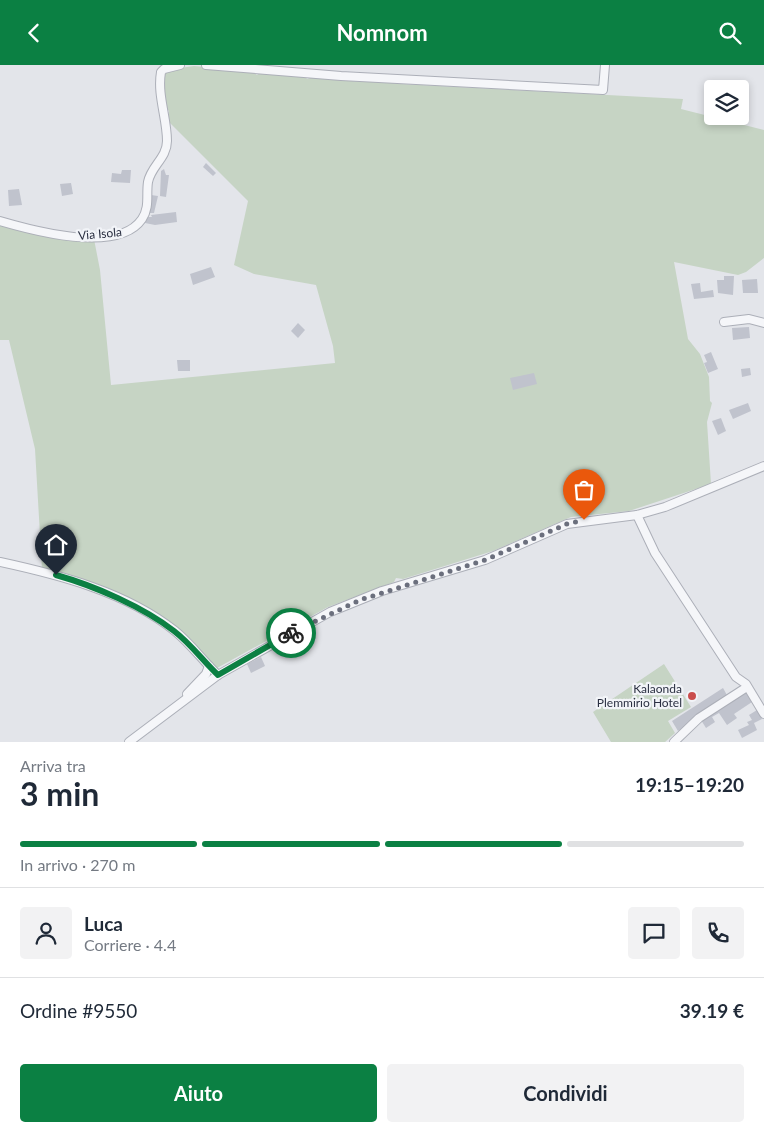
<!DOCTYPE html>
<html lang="it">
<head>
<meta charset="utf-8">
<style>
  body { margin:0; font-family:Lato,sans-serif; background:#f2f2f3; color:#1f2937; height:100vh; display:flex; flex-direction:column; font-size:19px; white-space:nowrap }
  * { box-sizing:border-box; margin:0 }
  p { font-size:16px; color:#747a83 }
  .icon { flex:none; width:28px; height:28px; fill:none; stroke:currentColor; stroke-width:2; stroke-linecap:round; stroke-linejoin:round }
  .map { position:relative; height:677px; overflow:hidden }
  .details { display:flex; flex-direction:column; background:#fff; flex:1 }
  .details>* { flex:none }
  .tools { position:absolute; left:704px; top:15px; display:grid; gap:10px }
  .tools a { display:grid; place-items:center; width:45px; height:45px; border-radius:5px; background:#fff; box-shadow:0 2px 8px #0003; font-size:25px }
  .pin { position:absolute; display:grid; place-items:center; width:42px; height:42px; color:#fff; margin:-51px -21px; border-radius:50% 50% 50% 0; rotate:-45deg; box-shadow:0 0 5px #0007 }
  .pin .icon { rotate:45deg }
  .courier { position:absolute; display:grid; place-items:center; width:50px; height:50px; margin:-25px; border:4px solid #0b8043; border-radius:50%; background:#fff; color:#222; box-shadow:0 1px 6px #0007 }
  .summary em { font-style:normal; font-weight:700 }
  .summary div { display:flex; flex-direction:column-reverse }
  .summary { display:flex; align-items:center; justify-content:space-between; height:85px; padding:0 20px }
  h1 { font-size:32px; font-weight:700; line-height:38px }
  .bar { display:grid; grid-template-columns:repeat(4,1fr); gap:8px 5px; align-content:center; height:60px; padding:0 20px }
  .bar i { height:6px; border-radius:4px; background:#e0e1e3 }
  .bar .on { background:#0b8043 }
  .bar p { grid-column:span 4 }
  .line { display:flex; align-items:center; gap:12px; padding:0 20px; border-top:1px solid #e0e1e3 }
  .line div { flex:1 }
  .round { display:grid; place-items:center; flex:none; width:52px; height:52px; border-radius:5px; background:#f2f2f3 }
  .cta { display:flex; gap:10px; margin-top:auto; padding:10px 20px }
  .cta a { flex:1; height:58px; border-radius:5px; background:#0b8043; color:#fff; font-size:20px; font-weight:700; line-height:58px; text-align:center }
  .cta a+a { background:#f2f2f3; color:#1f2937 }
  header { display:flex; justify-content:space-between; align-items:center; height:65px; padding:0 20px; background:#0b8043; color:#fff; font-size:22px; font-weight:700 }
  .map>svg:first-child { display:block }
  .green { fill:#c6d4c4 }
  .building { fill:#c0c3cd }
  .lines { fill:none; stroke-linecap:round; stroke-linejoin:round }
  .minor-casing { stroke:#acafb8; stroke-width:10 }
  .minor { stroke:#f5f6f9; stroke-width:8 }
  .done { stroke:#6b6f7d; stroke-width:5; stroke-dasharray:0 9 }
  .route { stroke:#0b8043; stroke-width:6 }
  .poi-dot { fill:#ca4e4d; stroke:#f2f4f8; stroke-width:2 }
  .labels { text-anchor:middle; stroke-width:4.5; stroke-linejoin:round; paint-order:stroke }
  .street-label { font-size:12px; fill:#2b3042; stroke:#f2f4f8 }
  .poi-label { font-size:12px; fill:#2b3042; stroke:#f2f4f8; text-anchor:end }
</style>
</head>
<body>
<header><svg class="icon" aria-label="back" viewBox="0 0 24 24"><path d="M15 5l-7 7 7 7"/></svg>Nomnom<svg class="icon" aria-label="search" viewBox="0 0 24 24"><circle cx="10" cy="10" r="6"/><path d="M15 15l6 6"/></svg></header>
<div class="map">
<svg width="764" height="677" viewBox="0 0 764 677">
  <rect width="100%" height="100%" fill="#e3e5ea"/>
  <g class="green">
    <polygon points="194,1 250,6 257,10 262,6 305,11 307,14 313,12 362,17 369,15 401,19 683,34 681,44 764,65 764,193 746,207 738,210 674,197 688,274 700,289 709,312 710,336 712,338 707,357 711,419 629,446 571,452 493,486 403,514 396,513 394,517 328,542 217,603 185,571 82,515 42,504 35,384 9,275 0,275 0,159 94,174 100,205 111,320 335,298 333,281 316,220 254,209 234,200 248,136 167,55 169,46 165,42 163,9 173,4"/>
    <polygon points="664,599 691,642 668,656 675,668 665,677 611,677 593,647"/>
  </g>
  <g class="building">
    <polygon points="206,98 216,108 213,111 203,102"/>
    <polygon points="164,104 166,110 169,110 166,132 160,131 161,106"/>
    <polygon points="122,105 131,105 130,118 111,117 112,108 121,109"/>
    <polygon points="71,118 73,129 62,131 60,119"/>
    <polygon points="19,124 22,140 9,141 8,125"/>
    <polygon points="151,130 158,131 154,148 148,148"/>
    <polygon points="176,147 177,157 155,160 145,158 146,152 152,152 151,150"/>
    <polygon points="211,202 215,212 193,220 190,209"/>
    <polygon points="724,211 734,211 733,230 718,228 717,215 724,215"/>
    <polygon points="757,214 758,228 743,228 742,215"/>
    <polygon points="700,218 701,227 713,225 714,232 694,234 691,219"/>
    <polygon points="298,258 305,265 298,273 291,266"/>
    <polygon points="749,262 750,273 733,275 732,263"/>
    <polygon points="711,287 718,304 708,308 704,298 707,297 704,290"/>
    <polygon points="177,295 190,295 190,306 178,306"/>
    <polygon points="750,303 751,310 742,312 741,304"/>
    <polygon points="534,308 537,319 513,325 510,313"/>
    <polygon points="748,338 751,346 733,354 729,345"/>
    <polygon points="721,353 726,366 718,370 712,356"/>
    <polygon points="261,592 265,601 251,608 247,599"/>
    <polygon points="723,623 728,632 678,666 672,656"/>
    <polygon points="744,625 752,637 734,649 737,653 727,660 719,648 712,652 715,657 706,663 701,655"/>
    <polygon points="757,645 762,654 754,658 757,665 742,673 738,665 749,660 747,657 752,655 749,650"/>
  </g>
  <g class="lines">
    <g class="minor-casing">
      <g id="minor">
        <polyline points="206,0 341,11 603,25 605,0"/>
        <path d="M0 156C34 166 118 189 142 154 150 142 146 130 148 117 151 101 167 93 167 76 167 53 157 30 161 7L164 4 180 0"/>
        <polyline points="724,257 749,254 764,258"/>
        <polyline points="637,450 655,488 736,612 746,619 764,649"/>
        <path d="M0 497C60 510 126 527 175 566 191 579 203 596 218 610"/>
        <polyline points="187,629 206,609 209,601"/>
        <polyline points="129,677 218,610 330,547 382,526 485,495 567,459 637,450 665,442 764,401"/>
        <polyline points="674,677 699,653 747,622"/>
      </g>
    </g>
    <use href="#minor" class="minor"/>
  </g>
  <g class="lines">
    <polyline class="done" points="291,568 360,535 485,495 567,459 584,455"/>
    <path class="route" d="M56 510C95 521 143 542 174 566 191 579 203 596 218 610L291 568"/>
  </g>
  <circle class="poi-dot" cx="692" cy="631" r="5"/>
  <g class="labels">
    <g class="street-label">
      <text transform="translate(100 169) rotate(-5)" y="4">Via Isola</text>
    </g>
    <g class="poi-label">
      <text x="682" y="628">Kalaonda<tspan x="682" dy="14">Plemmirio Hotel</tspan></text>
    </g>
  </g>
</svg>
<div class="tools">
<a><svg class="icon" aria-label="layers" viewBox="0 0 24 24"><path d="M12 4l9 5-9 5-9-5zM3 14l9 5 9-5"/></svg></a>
</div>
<div class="pin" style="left:584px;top:455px;background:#ea580c"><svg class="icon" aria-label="bag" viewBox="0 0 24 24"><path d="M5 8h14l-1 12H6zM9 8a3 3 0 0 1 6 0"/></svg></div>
<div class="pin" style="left:56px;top:510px;background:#1f2937"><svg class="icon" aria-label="home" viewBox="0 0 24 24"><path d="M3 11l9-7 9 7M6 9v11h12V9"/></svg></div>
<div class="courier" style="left:291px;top:568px"><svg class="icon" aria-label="bike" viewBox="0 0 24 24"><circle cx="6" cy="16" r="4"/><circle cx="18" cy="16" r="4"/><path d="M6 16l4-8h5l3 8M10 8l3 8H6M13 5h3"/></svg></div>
</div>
<section class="details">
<div class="summary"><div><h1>3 min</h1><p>Arriva tra</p></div><em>19:15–19:20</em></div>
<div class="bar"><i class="on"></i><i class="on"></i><i class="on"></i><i></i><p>In arrivo · 270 m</p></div>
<div class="line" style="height:90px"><a class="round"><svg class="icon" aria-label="person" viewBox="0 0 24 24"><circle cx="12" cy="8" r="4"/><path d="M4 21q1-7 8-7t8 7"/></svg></a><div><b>Luca</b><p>Corriere · 4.4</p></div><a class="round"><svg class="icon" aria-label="chat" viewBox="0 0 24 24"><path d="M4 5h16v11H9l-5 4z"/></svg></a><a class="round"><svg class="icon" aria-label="phone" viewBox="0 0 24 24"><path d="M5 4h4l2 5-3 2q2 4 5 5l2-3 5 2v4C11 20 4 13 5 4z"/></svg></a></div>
<div class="line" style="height:65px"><div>Ordine #9550</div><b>39.19 €</b></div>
<div class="cta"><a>Aiuto</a><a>Condividi</a></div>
</section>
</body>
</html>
